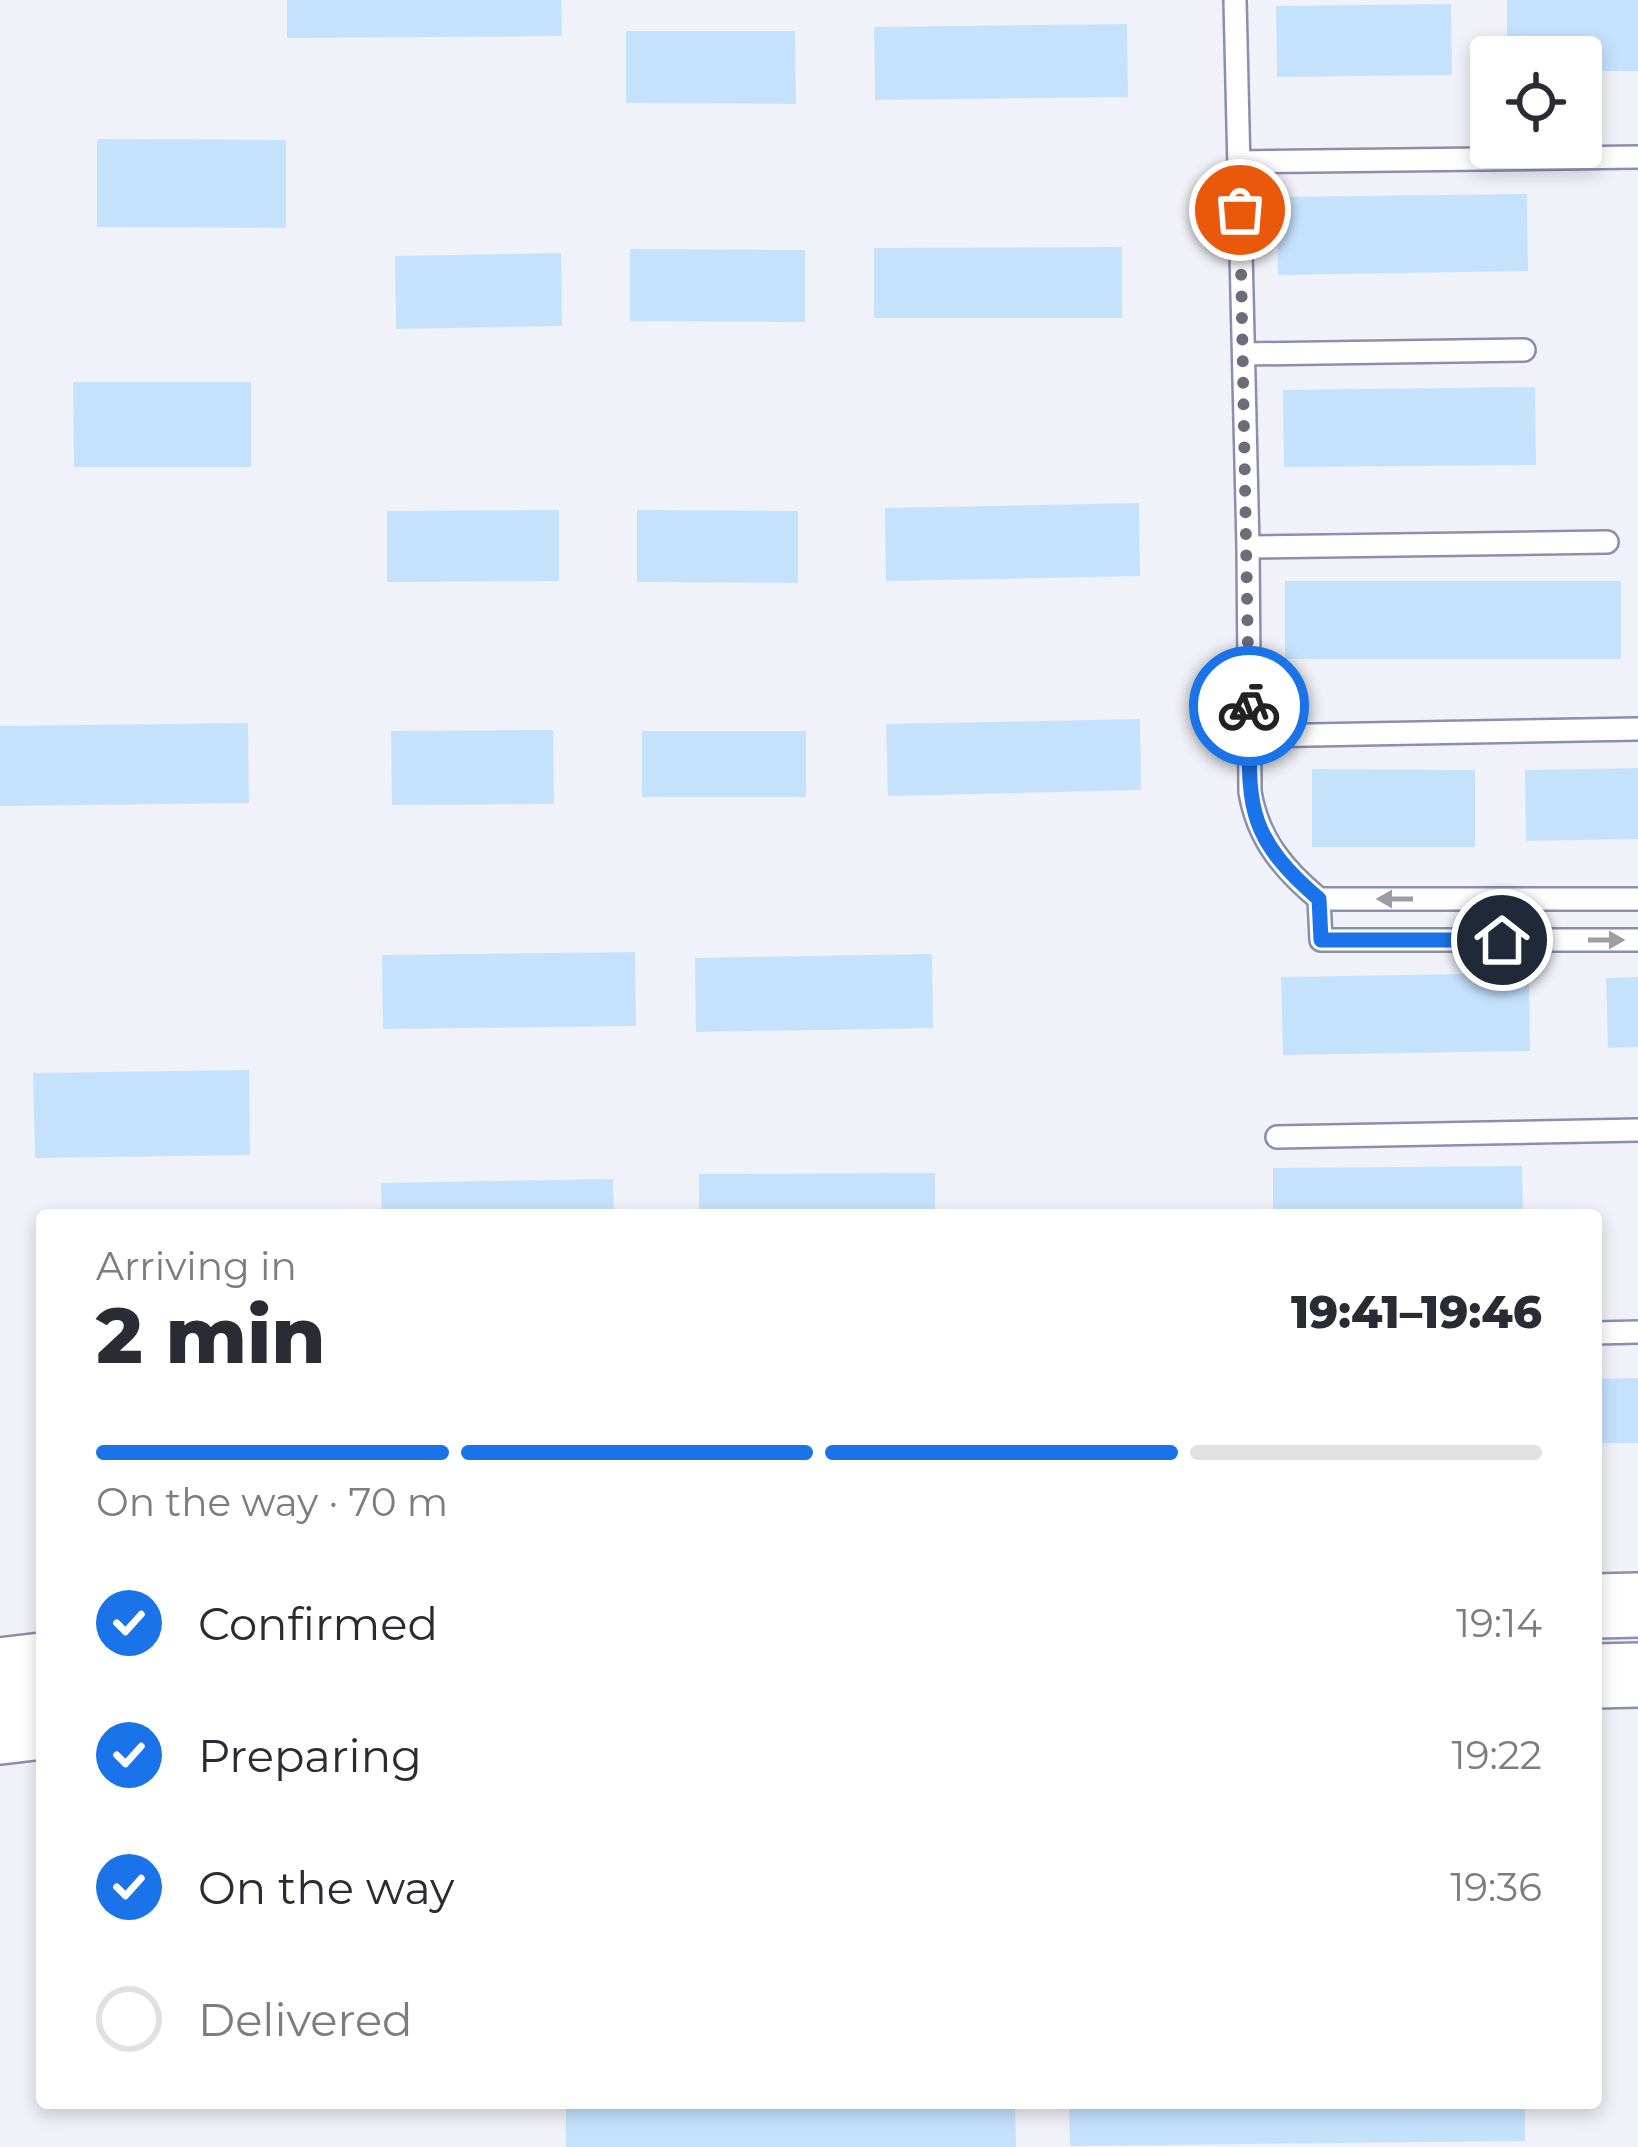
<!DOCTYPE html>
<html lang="en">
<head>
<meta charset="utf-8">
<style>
  body { margin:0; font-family:Montserrat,sans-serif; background:#f2f2f3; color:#2b2b33; height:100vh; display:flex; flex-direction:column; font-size:45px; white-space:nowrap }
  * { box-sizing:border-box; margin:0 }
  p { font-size:39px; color:#7c7c81 }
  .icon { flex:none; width:66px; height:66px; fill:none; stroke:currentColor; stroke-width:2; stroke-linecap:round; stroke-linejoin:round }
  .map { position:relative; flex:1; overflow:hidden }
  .side { position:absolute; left:36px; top:1209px; width:1566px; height:900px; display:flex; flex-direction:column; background:#fff; border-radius:12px; box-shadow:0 6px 18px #0003 }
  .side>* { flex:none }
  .fabs { position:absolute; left:1470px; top:36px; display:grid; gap:24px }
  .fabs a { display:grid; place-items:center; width:132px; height:132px; border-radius:12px; background:#fff; box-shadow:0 6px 18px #0003; font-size:60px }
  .pin { position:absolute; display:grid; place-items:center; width:102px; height:102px; color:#fff; margin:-51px; border:6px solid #fff; border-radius:50%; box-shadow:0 3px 12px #0007 }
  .courier { position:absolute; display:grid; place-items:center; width:120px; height:120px; margin:-60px; border:9px solid #1a73e8; border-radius:50%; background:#fff; color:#222; box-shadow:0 3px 15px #0007 }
  .overview em { font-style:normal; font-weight:800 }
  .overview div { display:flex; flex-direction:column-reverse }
  .overview { display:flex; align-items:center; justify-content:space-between; height:204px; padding:0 60px }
  h1 { font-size:78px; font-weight:800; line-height:90px }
  .bar { display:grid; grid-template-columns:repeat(4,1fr); gap:18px 12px; align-content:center; height:144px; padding:0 60px }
  .bar i { height:15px; border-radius:9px; background:#e1e1e2 }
  .bar .active { background:#1a73e8 }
  .bar p { grid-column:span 4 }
  ol { padding:0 60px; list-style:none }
  li { display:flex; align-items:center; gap:36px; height:132px }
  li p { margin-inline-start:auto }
  li .icon { padding:12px; border-radius:50%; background:#1a73e8; color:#fff; stroke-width:4 }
  li:last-child { color:#7c7c81 }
  li i { width:66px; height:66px; border:6px solid #e1e1e2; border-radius:50% }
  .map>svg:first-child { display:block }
  .building { fill:#c5e2fd }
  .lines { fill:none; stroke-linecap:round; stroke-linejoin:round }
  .lane-casing { stroke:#8a8faf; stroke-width:26 }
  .primary-casing { stroke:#8a8faf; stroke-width:68 }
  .lane { stroke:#fff; stroke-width:21 }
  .primary { stroke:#fff; stroke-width:63 }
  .oneway { fill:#9d9da4 }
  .done { stroke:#6c6d79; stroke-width:12; stroke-dasharray:0 21.6 }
  .route { stroke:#1a73e8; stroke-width:15 }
</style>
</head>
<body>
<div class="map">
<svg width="1638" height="2147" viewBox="0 0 1638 2147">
  <rect width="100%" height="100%" fill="#f1f2f9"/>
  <g class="building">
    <polygon points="287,0 561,0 562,36 287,38"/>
    <polygon points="1507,0 1638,0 1638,71 1581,71 1581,57 1507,57"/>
    <polygon points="1451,4 1452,75 1277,77 1276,6"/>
    <polygon points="1127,24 1128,97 875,100 874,27"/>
    <polygon points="626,31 795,31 796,104 626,103"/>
    <polygon points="97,139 286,140 286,228 97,227"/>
    <polygon points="1527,194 1528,271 1278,275 1277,197"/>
    <polygon points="1122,247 1122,318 874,318 874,248"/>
    <polygon points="630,249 805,250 805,322 630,321"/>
    <polygon points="561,253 562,326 396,329 395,256"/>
    <polygon points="73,382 251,382 251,467 74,467"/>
    <polygon points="1535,387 1536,465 1284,467 1283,390"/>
    <polygon points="1139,503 1140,576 886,581 885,508"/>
    <polygon points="559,510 559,581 387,582 387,511"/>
    <polygon points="637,510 798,511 798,583 637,582"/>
    <rect x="1285" y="581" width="336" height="78"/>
    <polygon points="1140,719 1141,790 888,796 886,724"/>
    <polygon points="248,723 249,803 0,806 0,726"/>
    <polygon points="553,730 554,804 392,805 391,731"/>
    <rect x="642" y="731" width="164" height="66"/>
    <polygon points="1638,768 1638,839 1526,841 1525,770"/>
    <polygon points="1312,769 1475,770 1475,847 1312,847"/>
    <polygon points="635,952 636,1026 383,1029 382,955"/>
    <polygon points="932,954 933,1028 696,1032 695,958"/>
    <polygon points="1529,973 1530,1051 1283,1055 1281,977"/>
    <polygon points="1638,977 1638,1047 1608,1048 1606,978"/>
    <polygon points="249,1070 250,1155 35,1158 33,1073"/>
    <polygon points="1522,1166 1523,1215 1273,1215 1273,1168"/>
    <polygon points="935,1173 935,1215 699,1215 699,1174"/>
    <polygon points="613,1179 614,1215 382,1215 381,1183"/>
    <polygon points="1638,1378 1638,1443 1596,1443 1596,1379"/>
    <polygon points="566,2103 1015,2103 1016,2147 566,2147"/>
    <polygon points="1069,2103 1525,2103 1525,2141 1070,2146"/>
  </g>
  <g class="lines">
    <g class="lane-casing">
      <g id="lane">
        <path d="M1235 0 1248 547 1250 792C1258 839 1283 869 1319 899L1321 940H1638"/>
        <polyline points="1239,162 1638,157"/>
        <polyline points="1244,354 1524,350"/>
        <polyline points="1248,547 1607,542"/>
        <polyline points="1250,736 1638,729"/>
        <polyline points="1319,899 1638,899"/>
        <polyline points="1277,1137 1638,1130"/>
        <polyline points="1596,1333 1638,1332"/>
      </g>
    </g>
    <g class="primary-casing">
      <g id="primary">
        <polyline points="1596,1606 1638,1605"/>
        <polyline points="0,1670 42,1665"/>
        <polyline points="1596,1676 1638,1675"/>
        <polyline points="0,1732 42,1727"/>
      </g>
    </g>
    <use href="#lane" class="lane"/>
    <use href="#primary" class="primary"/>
  </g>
  <defs><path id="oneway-solid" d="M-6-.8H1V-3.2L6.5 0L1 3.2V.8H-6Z" transform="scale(3)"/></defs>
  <g class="oneway">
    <use href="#oneway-solid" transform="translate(1395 899) rotate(-180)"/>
    <use href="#oneway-solid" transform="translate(1606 940)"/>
  </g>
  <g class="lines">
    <polyline class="done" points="1240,210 1249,706"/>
    <path class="route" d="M1249 706C1250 802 1241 832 1319 899L1321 940H1502"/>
  </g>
</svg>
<div class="fabs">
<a><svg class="icon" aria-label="locate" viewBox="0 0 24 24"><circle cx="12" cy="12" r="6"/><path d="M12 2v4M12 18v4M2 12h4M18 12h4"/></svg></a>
</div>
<div class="pin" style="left:1240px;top:210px;background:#ea580c"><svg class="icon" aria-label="bag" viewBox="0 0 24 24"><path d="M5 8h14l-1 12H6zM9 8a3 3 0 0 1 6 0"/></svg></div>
<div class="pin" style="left:1502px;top:940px;background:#1f2937"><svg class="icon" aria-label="home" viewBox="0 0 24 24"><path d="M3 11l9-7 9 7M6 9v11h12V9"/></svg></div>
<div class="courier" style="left:1249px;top:706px"><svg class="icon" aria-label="bike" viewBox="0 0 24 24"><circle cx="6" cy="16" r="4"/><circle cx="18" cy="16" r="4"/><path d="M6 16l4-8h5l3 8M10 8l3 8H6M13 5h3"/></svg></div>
<section class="side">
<div class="overview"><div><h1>2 min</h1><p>Arriving in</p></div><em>19:41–19:46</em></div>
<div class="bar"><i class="active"></i><i class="active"></i><i class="active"></i><i></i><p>On the way · 70 m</p></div>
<ol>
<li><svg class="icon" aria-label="check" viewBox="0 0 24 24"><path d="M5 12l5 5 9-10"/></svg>Confirmed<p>19:14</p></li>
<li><svg class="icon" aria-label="check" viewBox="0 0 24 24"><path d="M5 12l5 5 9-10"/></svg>Preparing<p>19:22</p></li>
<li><svg class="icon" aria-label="check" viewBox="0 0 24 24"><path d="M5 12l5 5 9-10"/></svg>On the way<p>19:36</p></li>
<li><i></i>Delivered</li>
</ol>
</section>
</div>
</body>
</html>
